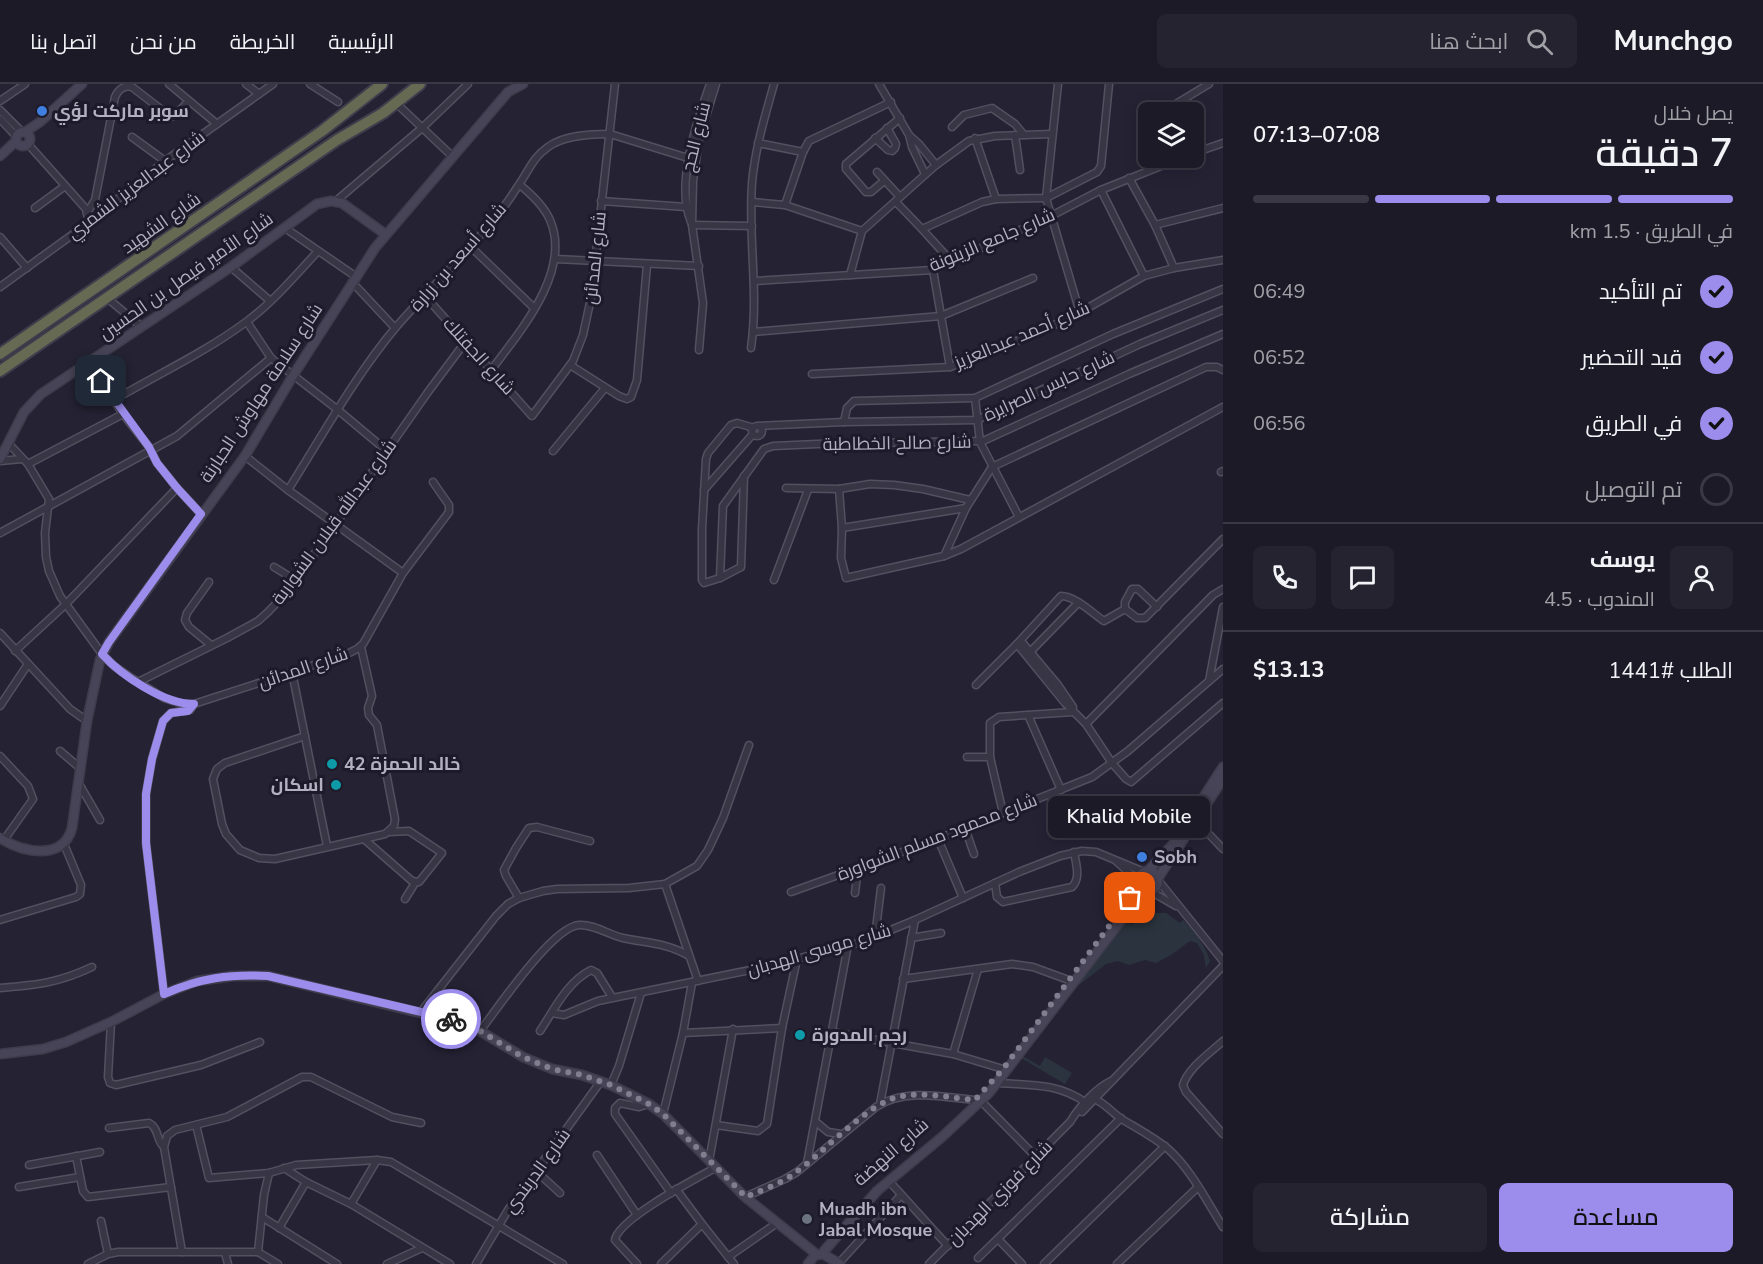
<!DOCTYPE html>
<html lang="ar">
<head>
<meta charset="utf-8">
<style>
  body { margin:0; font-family:"Nunito Sans",Cairo,sans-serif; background:#25232f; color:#f1f3f6; direction:rtl; height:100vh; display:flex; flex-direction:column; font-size:22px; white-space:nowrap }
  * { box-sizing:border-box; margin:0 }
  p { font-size:20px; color:#a0a1a7 }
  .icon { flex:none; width:33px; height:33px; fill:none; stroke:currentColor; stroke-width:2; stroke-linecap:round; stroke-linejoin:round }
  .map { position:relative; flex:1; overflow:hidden; direction:ltr }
  .side { display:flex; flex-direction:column; background:#1c1a27; width:540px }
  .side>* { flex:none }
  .tools { position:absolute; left:1138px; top:18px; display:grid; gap:12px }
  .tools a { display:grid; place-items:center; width:66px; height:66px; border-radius:9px; background:#1c1a27; box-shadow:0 3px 15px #0003,0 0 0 2px #3a3844; font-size:30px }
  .pin { position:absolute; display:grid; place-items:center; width:51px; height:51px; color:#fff; margin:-26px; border-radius:12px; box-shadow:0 3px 9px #0006 }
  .courier { position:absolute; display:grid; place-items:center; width:60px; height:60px; margin:-30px; border:4px solid #9c8ceb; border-radius:50%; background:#fff; color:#222; box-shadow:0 2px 8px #0007 }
  .bubble { position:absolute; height:42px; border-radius:9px; background:#1c1a27; box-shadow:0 3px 15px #0003,0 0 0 2px #3a3844; font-size:20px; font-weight:600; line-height:42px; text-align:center; direction:rtl }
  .summary em { font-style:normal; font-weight:600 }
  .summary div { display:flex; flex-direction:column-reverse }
  .summary { display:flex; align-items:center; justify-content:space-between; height:102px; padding:0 30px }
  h1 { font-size:39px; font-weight:600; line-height:45px }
  .bar { display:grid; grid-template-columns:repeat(4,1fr); gap:9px 6px; align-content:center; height:72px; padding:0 30px }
  .bar i { height:8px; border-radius:4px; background:#3a3844 }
  .bar .on { background:#9c8ceb }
  .bar p { grid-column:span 4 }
  .line { display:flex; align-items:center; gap:15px; padding:0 30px; border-top:2px solid #3a3844 }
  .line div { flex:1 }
  .round { display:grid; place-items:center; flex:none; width:63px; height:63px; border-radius:9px; background:#25232f }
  ol { padding:0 30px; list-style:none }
  li { display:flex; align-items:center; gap:18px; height:66px }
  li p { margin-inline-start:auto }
  li .icon { padding:6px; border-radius:50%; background:#9c8ceb; color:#111; stroke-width:4 }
  li:last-child { color:#a0a1a7 }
  li i { width:33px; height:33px; border:3px solid #3a3844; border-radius:50% }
  .action { display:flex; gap:12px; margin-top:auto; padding:12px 30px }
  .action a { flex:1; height:69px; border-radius:9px; background:#9c8ceb; color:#111; font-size:24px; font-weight:600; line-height:69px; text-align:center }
  .action a+a { background:#25232f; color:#f1f3f6 }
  header { display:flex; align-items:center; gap:36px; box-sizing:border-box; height:84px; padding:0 30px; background:#1c1a27; border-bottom:2px solid #3a3844 }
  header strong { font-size:28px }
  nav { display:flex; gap:33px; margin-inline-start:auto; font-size:21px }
  .search { width:420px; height:54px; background:#25232f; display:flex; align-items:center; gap:15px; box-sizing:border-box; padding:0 21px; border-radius:9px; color:#a0a1a7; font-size:22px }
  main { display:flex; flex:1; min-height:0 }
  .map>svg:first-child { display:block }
  .green { fill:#2b343e }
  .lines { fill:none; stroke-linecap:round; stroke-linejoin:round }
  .street-casing { stroke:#535060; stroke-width:9 }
  .secondary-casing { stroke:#3e3c4c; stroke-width:11 }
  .highway-casing { stroke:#403d4d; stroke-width:14 }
  .street { stroke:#383545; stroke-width:6 }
  .secondary { stroke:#484458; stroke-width:8 }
  .highway { stroke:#666a53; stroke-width:10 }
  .done { stroke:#817e90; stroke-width:6; stroke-dasharray:0 10.8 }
  .route { stroke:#9c8ceb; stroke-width:8 }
  .shop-dot { fill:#3f7fe0; stroke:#1d1b2a; stroke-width:2 }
  .culture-dot { fill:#0f9aa8; stroke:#1d1b2a; stroke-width:2 }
  .worship-dot { fill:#6b7280; stroke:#1d1b2a; stroke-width:2 }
  .labels { text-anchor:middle; stroke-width:6; stroke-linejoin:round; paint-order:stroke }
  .poi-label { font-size:18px; font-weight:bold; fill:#b3b0c2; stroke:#1d1b2a; text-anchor:start }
  .street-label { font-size:18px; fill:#b3b0c2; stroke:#1d1b2a }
</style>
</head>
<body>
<header>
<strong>Munchgo</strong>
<div class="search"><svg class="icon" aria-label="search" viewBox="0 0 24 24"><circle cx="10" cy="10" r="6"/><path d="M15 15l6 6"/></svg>ابحث هنا</div>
<nav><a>الرئيسية</a><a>الخريطة</a><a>من نحن</a><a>اتصل بنا</a></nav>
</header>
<main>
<section class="side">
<div class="summary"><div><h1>7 دقيقة</h1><p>يصل خلال</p></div><em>07:08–07:13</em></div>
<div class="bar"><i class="on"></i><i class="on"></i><i class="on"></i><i></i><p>في الطريق · 1.5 km</p></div>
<ol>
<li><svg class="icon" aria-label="check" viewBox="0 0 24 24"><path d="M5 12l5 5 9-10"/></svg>تم التأكيد<p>06:49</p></li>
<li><svg class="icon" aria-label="check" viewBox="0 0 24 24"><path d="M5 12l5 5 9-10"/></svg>قيد التحضير<p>06:52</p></li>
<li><svg class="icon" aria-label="check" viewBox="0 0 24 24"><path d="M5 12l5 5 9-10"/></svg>في الطريق<p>06:56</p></li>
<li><i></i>تم التوصيل</li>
</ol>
<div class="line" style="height:108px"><a class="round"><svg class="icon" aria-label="person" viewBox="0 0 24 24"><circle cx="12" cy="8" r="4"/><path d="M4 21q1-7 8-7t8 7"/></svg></a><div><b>يوسف</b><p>المندوب · 4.5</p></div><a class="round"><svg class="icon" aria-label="chat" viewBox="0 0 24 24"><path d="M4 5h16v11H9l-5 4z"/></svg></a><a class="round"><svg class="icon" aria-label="phone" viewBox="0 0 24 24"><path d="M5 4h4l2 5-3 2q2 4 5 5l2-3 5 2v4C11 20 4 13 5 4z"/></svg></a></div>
<div class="line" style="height:78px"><div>الطلب #1441</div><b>$13.13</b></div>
<div class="action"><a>مساعدة</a><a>مشاركة</a></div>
</section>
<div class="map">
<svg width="1223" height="1180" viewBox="0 0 1223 1180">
  <rect width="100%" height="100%" fill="#252234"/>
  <g class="green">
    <path d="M1156 829H1166L1180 839 1183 836C1195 848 1205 861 1210 877L1206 884 1204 871 1197 859 1190 857 1171 871 1156 879 1145 876 1129 881 1118 877 1106 880 1074 905 1125 839 1132 840Z"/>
    <polygon points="1023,972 1040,982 1045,973 1072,989 1065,1000 1021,974"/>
  </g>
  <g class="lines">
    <g class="street-casing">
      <g id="street">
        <polyline points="169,0 217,40"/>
        <polyline points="246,0 259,10"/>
        <polyline points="310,0 338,18"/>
        <polyline points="879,0 909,51 912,63 925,90"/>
        <polyline points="1058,0 1046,114 1080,229"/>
        <polyline points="0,17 25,0"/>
        <polyline points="396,19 452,72"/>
        <polyline points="0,26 22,48"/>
        <polyline points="1166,28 1169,24 1209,0"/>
        <polyline points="0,35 16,52"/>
        <polyline points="952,43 964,31 992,24 1015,40 1024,51"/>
        <polyline points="1015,51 1020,86"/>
        <polyline points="910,52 919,60 936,81"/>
        <polyline points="132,53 165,77"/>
        <polyline points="875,54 888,66 892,67 895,64 896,60 887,44"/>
        <polyline points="758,59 803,68"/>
        <polyline points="28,60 86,125 88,134 84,142"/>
        <polyline points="1194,69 1223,59"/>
        <polyline points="877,88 900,113"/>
        <polyline points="1129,94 1155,141 1174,184"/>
        <polyline points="884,97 871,108 866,108 846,85 846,80 900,34"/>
        <polyline points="1101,106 1144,192"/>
        <polyline points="996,115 1046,114 1097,88 1101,82 1109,0"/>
        <polyline points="336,117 422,44 468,0"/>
        <polyline points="601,117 686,123"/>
        <polyline points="752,118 785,121 862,147"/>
        <polyline points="896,118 922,145 982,118 996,115 975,54"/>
        <polyline points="785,121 803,68 809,57 891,18"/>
        <polyline points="35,124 65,102"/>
        <path d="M87 129 95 116 115 13C118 6 124 1 132 3L171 33 175 31 189 17"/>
        <path d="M691 138C675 100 697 37 710 0"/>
        <polyline points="692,141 752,142"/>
        <polyline points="1155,141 1223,124"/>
        <polyline points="285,144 355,192"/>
        <polyline points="922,145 951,177"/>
        <polyline points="0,153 27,184"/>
        <polyline points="471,163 534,224"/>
        <polyline points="556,175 699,182"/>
        <polyline points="231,183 269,216"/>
        <polyline points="850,191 862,147 936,81 969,57 995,52 1052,50"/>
        <polyline points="755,197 933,186 1051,132 1101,106 1181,74"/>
        <polyline points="352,198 395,244"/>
        <polyline points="0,203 83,143 165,77 273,0"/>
        <polyline points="425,212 532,332 573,277 583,251 591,214 615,0"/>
        <polyline points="107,214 142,243"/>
        <polyline points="247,238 271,274 338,326 387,367"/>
        <polyline points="753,248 941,232 933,186"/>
        <path d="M751 264C759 209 748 154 752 99 755 65 765 32 774 0"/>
        <polyline points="699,266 703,219 692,141 693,97 699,55 716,0"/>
        <polyline points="89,279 123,330 149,363 157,379 177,404 201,430"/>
        <polyline points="570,281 619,312 627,315 631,313 637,296 647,181"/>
        <polyline points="950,283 941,232 1033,194"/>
        <path d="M492 285C521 246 572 187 550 136 544 122 531 110 520 101"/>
        <polyline points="812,290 950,283 982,272 1070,234 1144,192 1174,184 1223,176"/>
        <polyline points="975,314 980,358 1019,433"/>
        <path d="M114 316C158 290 204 269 246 238 271 220 297 190 318 167"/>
        <polyline points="844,338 847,324 854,317 975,314 1113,250 1223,205"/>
        <polyline points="758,342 844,338 977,336 1140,260 1223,226"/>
        <circle cx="757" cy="347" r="5"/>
        <polyline points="9,360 28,380 49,415 45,449 46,473 49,487 60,512 102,570 114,582 130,593 164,614 183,620 194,620 345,571 357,565 363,560 403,489 449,428 449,421 433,398"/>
        <polyline points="553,367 605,304"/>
        <polyline points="245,372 288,406 403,489"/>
        <polyline points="0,377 22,375"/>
        <polyline points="28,380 123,330"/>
        <polyline points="1221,388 1223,387"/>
        <polyline points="744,392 741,483 720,494 704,499 702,496 702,445 706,375 708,369 731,341 737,339 754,344"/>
        <polyline points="786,404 839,405 870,400 894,401 923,405 970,416"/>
        <polyline points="839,405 842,444 841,474 846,494 944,472 966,424 992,383 1206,283 1217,283 1223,286"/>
        <path d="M288 406C322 352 355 292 396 243 428 206 464 173 494 135 503 125 511 113 518 102 528 88 533 73 548 63 564 51 591 50 610 50L688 74"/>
        <polyline points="704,406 753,350"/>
        <polyline points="842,444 966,424"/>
        <polyline points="0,449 177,352 271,274"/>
        <polyline points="944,472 961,465 1223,323"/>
        <polyline points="274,483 295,496"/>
        <polyline points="720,494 723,422 764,365 773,362 817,360 983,357 1129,290 1223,250"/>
        <polyline points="774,496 808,406"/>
        <polyline points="209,498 187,529 185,536 189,543 211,561"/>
        <polyline points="1157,523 1138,505 1132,505 1125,518 1125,525 1137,534 1145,534 1223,455"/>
        <polyline points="0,549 70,625 87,637"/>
        <polyline points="1021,557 1058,601 1073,623"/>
        <polyline points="1017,560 1065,619 1086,640 1112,679 1126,695 1131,698 1223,619"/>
        <polyline points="15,567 66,520 177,404"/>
        <polyline points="1030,568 1078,519"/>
        <polyline points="292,588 327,762"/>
        <polyline points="1209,597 1223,523"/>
        <polyline points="138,598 227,554 258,537 268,528 287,508 335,441 428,308 466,257"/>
        <path d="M976 601 1017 560 1061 512C1075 512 1092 529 1104 537L1125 525"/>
        <polyline points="0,622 28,580"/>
        <polyline points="1028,631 1061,706"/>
        <polyline points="1086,640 1213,511 1223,505"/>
        <polyline points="305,652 225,679 217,685 213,695 222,740 226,750 240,766 259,774 275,775 385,750 394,742 395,735 377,641 369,631 368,624 372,612 361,563"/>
        <polyline points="60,667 80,684"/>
        <polyline points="0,672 28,702 33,715 4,756"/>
        <polyline points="967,673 990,673"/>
        <polyline points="78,698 100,736"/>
        <polyline points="1003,729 990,673 990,639 999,633 1073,628"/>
        <polyline points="1201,730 1206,747 1223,765"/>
        <polyline points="965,744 974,770"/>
        <polyline points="364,755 412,797 419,798 442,769 409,747 389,748"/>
        <polyline points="938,755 963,814"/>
        <polyline points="1116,777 1138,797"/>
        <polyline points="1158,796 1223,877"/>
        <path d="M995 799 997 813 1003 818 1072 803C1081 794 1076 780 1074 768"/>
        <polyline points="665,800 698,897"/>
        <polyline points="1150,807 1176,822"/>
        <polyline points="791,808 938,755 1092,693 1128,667 1223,585"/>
        <polyline points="855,809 858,783"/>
        <polyline points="519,814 506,792 504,786 516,764 529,744 537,743 590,757"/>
        <polyline points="405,815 415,799"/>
        <polyline points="0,836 76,813 80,810 81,801 64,760"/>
        <polyline points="875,853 881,804"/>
        <polyline points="911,854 941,849"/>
        <polyline points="903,895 1012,880 1033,883 1074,898"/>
        <path d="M0 904C37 901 58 899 92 883"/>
        <polyline points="164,910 146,759 146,710 152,675 163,637 171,629 190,626 194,620"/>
        <polyline points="420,929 496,832 508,820 519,814 543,807 557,805 629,804 665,800 697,782 708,766 723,734 749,661"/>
        <polyline points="552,929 564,931 598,917 765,883 862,858 915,836 1019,788 1060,772 1082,767 1096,768 1144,788"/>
        <polyline points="111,938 108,993 110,999 116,1001 201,981 260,958"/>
        <path d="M480 947C498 924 552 843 579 841 594 840 609 851 623 854 646 859 668 859 689 872"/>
        <path d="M540 947C554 926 567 898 591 886L597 889 612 913"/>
        <polyline points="832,948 953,970 1003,985"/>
        <polyline points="683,949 782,944"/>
        <path d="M1223 957C1210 969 1188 984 1183 1001L1186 1008 1223 1050"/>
        <polyline points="953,970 978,885"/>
        <path d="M998 999C1030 1001 1059 999 1086 1019"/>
        <polyline points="611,1001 619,982 641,909"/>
        <path d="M1095 1015C1105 1020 1111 1027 1120 1034 1136 1044 1152 1052 1167 1064 1191 1085 1206 1116 1223 1143"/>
        <polyline points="981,1017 1036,1073"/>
        <polyline points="649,1020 639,1023 620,1019 615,1024 615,1030 671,1109"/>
        <polyline points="880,1020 915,836"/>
        <polyline points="1082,1028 1223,882"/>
        <polyline points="663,1030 683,949 692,899"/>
        <polyline points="816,1038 828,1048 841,1050"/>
        <polyline points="196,1041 209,1094 269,1089 296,1081 377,1076 391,1078 563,1180"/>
        <polyline points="716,1041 758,1047 767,1040 782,944 797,875"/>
        <path d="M109 1044 149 1039C159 1044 156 1055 163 1062"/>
        <polyline points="597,1071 637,1131"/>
        <polyline points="76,1072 83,1107 88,1113 171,1103"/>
        <polyline points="709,1077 733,945"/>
        <polyline points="807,1079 848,861"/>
        <polyline points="29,1081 100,1068"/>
        <polyline points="284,1084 306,1098 351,1120 450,1180"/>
        <polyline points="536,1087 560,1109"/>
        <polyline points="889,1097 948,1162"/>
        <polyline points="19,1103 80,1093"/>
        <polyline points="676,1105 702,1140 734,1180"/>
        <path d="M745 1113 785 1095 797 1088 876 1023C905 1004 943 1013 975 1016"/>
        <polyline points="351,1120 377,1076"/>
        <polyline points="262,1133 337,1180"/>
        <polyline points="101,1137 108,1170"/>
        <polyline points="279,1144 306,1098"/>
        <polyline points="998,1155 1022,1180"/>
        <polyline points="182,1168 164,1063 167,1052 175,1046 227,1033 302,993 311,993 392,1033 421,1039"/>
        <polyline points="258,1168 264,1111 269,1089"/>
        <polyline points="225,1169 228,1180"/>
        <polyline points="728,1173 777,1139"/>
        <polyline points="978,1174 1121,1034"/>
        <polyline points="839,1179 901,1111"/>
        <polyline points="88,1180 108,1170 118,1168 258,1168 278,1180"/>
        <polyline points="387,1180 422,1164"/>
        <polyline points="476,1180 508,1126 601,997"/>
        <path d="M637 1180 615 1156C618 1135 695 1095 715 1084"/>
        <polyline points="661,1180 702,1140"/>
        <path d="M929 1180 1070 1038C1079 1023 1096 1004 1111 997"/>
        <polyline points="1044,1180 1165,1062"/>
        <polyline points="1117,1180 1198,1103"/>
      </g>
    </g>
    <g class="secondary-casing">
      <g id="secondary">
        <circle cx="23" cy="55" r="7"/>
        <polyline points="25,48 40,38 82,0"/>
        <polyline points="0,72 16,57"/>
        <polyline points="0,375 24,328 41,310 231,183 317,120 331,117 342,119 385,150"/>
        <path d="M0 754C22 768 63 778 72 744L87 637 100 576 109 558 245 372 294 290 375 164 508 8 523 0"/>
        <circle cx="1148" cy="797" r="10"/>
        <polyline points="1148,787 1174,759 1223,683"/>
        <polyline points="1158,794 1223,695"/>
        <polyline points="1118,833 1138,800"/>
        <polyline points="0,970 43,965 66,958 111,938 164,910 197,897 233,892 268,892 462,939 480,947 523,973 552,985 582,991 611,1001 649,1020 663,1030 745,1113 815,1169"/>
        <polyline points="824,1167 877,1107 942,1053 989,1009 1123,834 1148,807"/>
        <polyline points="817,1171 823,1170 840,1180"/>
        <polyline points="808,1180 816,1170"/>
      </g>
    </g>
    <g class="highway-casing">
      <g id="highway">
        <polyline points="0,270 322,47 382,0"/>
        <polyline points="0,287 337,56 383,29 420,0"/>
      </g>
    </g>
    <use href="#street" class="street"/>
    <use href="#secondary" class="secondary"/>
    <use href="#highway" class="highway"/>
  </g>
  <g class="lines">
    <path class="done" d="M451 935 480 947 523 973 552 985 582 991 611 1001 649 1020 663 1030 746 1113C762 1106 780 1100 795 1089 822 1070 867 1020 898 1013 922 1007 951 1014 975 1016L1003 985 1130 814"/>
    <path class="route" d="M101 297 149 363 157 379 177 404 201 430 109 558 102 570C122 592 164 620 194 620L188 627 171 629 163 637 152 675 146 710V759L164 910C200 894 229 890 268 892L451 935"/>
  </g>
  <g class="shop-dot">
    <circle cx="42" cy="27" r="6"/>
    <circle cx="1142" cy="773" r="6"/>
  </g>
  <g class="culture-dot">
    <circle cx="332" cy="680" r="6"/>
    <circle cx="336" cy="701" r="6"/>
    <circle cx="800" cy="951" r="6"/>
  </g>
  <circle class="worship-dot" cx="807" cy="1135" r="6"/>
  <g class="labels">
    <g class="poi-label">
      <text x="54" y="33">سوبر ماركت لؤي</text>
      <text x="344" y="686">خالد الحمزة 42</text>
      <text x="324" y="707" text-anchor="end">اسكان</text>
      <text x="1154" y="779">Sobh</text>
      <text x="812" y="957">رجم المدورة</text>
      <text x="819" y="1131">Muadh ibn<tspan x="819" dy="21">Jabal Mosque</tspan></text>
    </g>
    <g class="street-label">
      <text transform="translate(696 53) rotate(-76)" y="6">شارع الحج</text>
      <text transform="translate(136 101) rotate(-37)" y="6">شارع عبدالعزيز الشمري</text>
      <text transform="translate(161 139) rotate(-35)" y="6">شارع الشهيد</text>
      <text transform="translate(992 156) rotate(-23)" y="6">شارع جامع الزيتونة</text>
      <text transform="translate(458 173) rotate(-49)" y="6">شارع أسعد بن زرارة</text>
      <text transform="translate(595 174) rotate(-84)" y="6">شارع المدائن</text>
      <text transform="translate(186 192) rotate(-35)" y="6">شارع الأمير فيصل بن الحسين</text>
      <text transform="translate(1022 251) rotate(-23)" y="6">شارع أحمد عبدالعزيز</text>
      <text transform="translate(479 272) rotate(48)" y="6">شارع الجفتلك</text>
      <text transform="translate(1049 302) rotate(-25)" y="6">شارع حابس الصرايرة</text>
      <text transform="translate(261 309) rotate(-57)" y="6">شارع سلامة مهاوش الحبارنة</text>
      <text transform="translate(897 359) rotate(-1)" y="6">شارع صالح الخطاطبة</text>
      <text transform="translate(334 438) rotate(-54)" y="6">شارع عبدالله قبلان الشواربة</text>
      <text transform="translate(303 584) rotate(-19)" y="6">شارع المدائن</text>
      <text transform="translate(937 753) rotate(-21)" y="6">شارع محمود مسلم الشواورة</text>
      <text transform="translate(819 866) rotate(-16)" y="6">شارع موسى الهدبان</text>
      <text transform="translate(891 1068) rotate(-41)" y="6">شارع النهضة</text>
      <text transform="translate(537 1087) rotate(-54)" y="6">شارع الدربندي</text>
      <text transform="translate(1000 1109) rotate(-45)" y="6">شارع فوزي الهدبان</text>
    </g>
  </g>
</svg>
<div class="tools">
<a><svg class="icon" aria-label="layers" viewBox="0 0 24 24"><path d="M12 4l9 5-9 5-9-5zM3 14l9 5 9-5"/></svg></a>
</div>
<div class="pin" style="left:1130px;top:814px;background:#ea580c"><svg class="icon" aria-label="bag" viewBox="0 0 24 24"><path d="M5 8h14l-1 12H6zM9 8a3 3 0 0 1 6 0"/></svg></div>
<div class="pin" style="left:101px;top:297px;background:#1f2937"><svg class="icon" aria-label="home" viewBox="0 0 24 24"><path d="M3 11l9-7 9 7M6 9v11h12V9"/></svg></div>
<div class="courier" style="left:451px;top:935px"><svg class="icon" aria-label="bike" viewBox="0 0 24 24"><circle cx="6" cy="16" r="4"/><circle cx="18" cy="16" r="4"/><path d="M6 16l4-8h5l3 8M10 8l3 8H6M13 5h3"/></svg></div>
<div class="bubble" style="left:1048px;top:712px;width:162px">Khalid Mobile</div>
</div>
</main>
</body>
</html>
